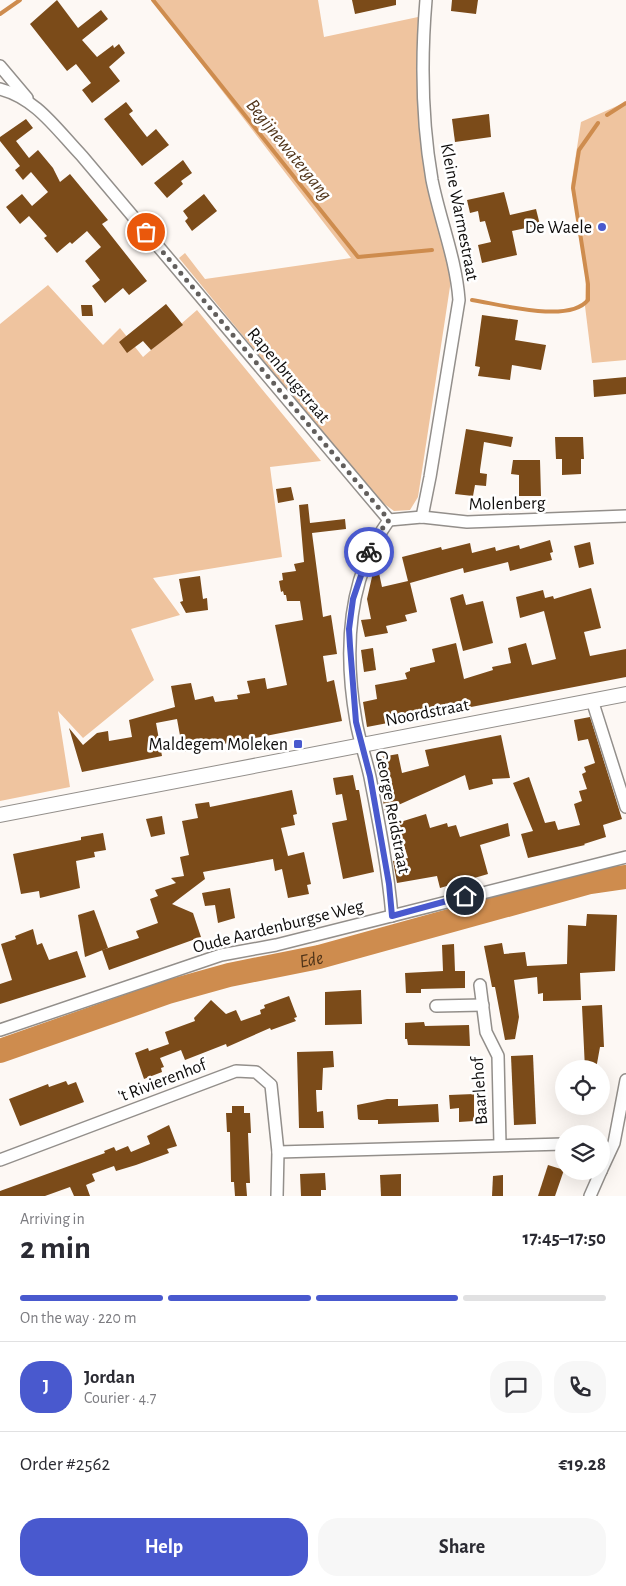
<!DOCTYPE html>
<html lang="en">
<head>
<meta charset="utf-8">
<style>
  body { margin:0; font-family:"Alegreya Sans",sans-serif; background:#f7f7f7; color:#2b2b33; height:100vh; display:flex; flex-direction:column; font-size:19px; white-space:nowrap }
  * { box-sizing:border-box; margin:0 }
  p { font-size:16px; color:#7c7c81 }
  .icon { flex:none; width:28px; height:28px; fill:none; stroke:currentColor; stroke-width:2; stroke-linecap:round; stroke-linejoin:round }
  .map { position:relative; height:1196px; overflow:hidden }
  .details { display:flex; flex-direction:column; background:#fff; flex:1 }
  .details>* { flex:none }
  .tools { position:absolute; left:555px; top:1060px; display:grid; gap:10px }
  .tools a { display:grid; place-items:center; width:55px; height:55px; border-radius:50%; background:#fff; box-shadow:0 5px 20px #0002; font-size:25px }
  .pin { position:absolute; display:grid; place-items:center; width:42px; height:42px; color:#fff; margin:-21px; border:2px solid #fff; border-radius:50%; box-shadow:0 1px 5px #0007 }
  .courier { position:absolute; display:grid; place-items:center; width:50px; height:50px; margin:-25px; border:4px solid #4959ce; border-radius:50%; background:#fff; color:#222; box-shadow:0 1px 6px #0007 }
  .summary em { font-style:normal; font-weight:700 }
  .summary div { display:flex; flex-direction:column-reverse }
  .summary { display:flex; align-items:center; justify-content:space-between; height:85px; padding:0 20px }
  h1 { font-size:32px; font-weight:700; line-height:38px }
  .bar { display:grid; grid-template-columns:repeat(4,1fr); gap:8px 5px; align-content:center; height:60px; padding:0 20px }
  .bar i { height:6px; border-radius:4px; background:#e1e1e2 }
  .bar .current { background:#4959ce }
  .bar p { grid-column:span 4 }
  .line { display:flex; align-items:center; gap:12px; padding:0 20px; border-top:1px solid #e1e1e2 }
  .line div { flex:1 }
  .round { display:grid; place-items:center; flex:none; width:52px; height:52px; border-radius:20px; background:#f7f7f7 }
  .action { display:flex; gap:10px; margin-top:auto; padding:10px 20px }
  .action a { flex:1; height:58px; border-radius:20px; background:#4959ce; color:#fff; font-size:20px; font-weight:700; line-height:58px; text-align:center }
  .action a+a { background:#f7f7f7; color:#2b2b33 }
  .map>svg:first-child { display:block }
  .green { fill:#efc49f }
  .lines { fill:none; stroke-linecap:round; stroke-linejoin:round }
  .stream { stroke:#ce8c4e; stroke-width:4 }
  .river { stroke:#ce8c4e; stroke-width:24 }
  .building { fill:#7b4b19 }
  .minor-casing { stroke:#938f8b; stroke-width:14 }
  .tertiary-casing { stroke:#938f8b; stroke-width:16 }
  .minor { stroke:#fff; stroke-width:11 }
  .tertiary { stroke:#fff; stroke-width:14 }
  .done { stroke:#625f5d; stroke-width:5; stroke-dasharray:0 9 }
  .route { stroke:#4959ce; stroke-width:6 }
  .poi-dot { fill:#4959ce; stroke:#fff; stroke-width:2 }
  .labels { text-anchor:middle; stroke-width:5; stroke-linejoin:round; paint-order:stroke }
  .street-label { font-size:18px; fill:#0f0d0c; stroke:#fff }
  .poi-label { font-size:18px; fill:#0f0d0c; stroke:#fff; text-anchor:end }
  .water-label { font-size:19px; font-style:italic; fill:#503419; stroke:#fff }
</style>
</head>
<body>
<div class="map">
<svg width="626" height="1196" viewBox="0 0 626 1196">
  <rect width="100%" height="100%" fill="#fdf8f4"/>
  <g class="green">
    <polygon points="152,0 318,0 324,37 418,17 418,101 424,169 451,280 418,497 410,510 394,511 376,498 179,258 185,253 205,279 351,258"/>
    <polygon points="626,102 626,360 592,363 585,306 586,267 571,186 581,122"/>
    <polygon points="48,285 103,345 120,328 143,357 197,310 321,461 270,467 282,557 153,578 180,615 131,629 154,680 83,738 58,711 70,787 0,801 0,324"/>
  </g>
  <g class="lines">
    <g class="stream">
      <polyline points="153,0 358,257 432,250"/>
      <polyline points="0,14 20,0"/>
      <polyline points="607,115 626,103"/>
      <path d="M472 300C499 304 569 324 588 300V284L573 188 579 150 598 123"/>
    </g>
    <path class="river" id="s1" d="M0 1051 168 992 229 975 319 957 590 882 626 877"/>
  </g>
  <g class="building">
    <polygon points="57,0 78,28 101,10 108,19 82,40 97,57 113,45 114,48 119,44 125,53 109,67 120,81 92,103 82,90 91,83 76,64 67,71 30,24"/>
    <polygon points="352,0 396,0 396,5 355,14"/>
    <polygon points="452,0 478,0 476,14 451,11"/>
    <polygon points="126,102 133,111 129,114 147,137 156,129 169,145 142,166 104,119"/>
    <polygon points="489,114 491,137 455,142 452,119"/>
    <polygon points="26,119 33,128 16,141 29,158 38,150 53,168 60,182 70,174 108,220 102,224 147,281 129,295 123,288 105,303 92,286 100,280 85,261 101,247 87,231 72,244 70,242 57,253 44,238 47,236 29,216 20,224 6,207 22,194 32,206 48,192 31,172 23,180 15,170 20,166 0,141 0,137"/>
    <polygon points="183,160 192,173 181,181 183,184 167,198 154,183"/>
    <polygon points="504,192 510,215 536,209 540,225 512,231 517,255 482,263 478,245 491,242 485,221 480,222 478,211 470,213 467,200"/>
    <polygon points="204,194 217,211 192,231 185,221 188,218 183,211"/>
    <polygon points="166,304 183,325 151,350 143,341 127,353 119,342"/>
    <polygon points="81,305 92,305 93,316 82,316"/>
    <polygon points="482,315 518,320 515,340 546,345 541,370 512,365 510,380 478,376 480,367 475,366"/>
    <polygon points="626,377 626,394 594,397 593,380"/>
    <polygon points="466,429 513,437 511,447 484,442 480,470 480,473 487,474 486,486 475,485 473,496 455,494"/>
    <polygon points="555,437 583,437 584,459 581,459 581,474 562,475 562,459 556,459"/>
    <polygon points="513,460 540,460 541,496 519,496 519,475 511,474"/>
    <polygon points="291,487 294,500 278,503 276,489"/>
    <polygon points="308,504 310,523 345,519 346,529 312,533 323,617 331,615 337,654 323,656 327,682 334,680 342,721 183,752 177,719 156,723 162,756 82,772 69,728 83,745 97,733 108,731 109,741 132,737 129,720 175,707 171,686 184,684 191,683 195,700 213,696 215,702 238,699 237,695 250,693 247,681 265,678 267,689 287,685 275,625 303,620 300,601 287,601 286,595 284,595 283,591 281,592 279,581 283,580 282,573 296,571 294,564 304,562 299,505"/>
    <polygon points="550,540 553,552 550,553 552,560 510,571 508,562 464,573 463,568 410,583 417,612 405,615 407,621 386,626 388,633 365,637 361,620 371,619 367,599 376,559 382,587 408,581 402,557 441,547 442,550 470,543 472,553 495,547 496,551 519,545 520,549"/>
    <polygon points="590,542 594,564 579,568 574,546"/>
    <polygon points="200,576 203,599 207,598 208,610 186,613 180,602 183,601 179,579"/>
    <polygon points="591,588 601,628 584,632 590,656 626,649 626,677 367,727 363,702 377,699 375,685 407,679 405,673 410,671 410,668 435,662 432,649 456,643 464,679 493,670 492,667 511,663 508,648 526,643 532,665 556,659 544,611 520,618 516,597 543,590 545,598 553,596 554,599"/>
    <polygon points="463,594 466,605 483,601 493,643 463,651 450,598"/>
    <polygon points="373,648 376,670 364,672 361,650"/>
    <polygon points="590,717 622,819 603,825 606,837 584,844 585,845 528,858 521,834 533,831 513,783 529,777 545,823 555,821 558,830 580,825 574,804 582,801 579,791 587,789 582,774 586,772 584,767 595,763 588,739 578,741 574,720"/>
    <polygon points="501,735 510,778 492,779 493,784 469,790 465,775 385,811 375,758 398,754 402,773 429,766 425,750"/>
    <polygon points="353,775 356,790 359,790 374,872 343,879 332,823 347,820 342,794 336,795 333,778"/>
    <polygon points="292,790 297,814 293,815 295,825 281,828 288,856 304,852 311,884 307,885 309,894 288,898 282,869 275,871 273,859 203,872 205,879 172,904 193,913 201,937 109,970 102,950 139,938 136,931 158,923 150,899 158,896 155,890 176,883 171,878 184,876 180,857 189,855 182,821 198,818 195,804 209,802 210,807"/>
    <polygon points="426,814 430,828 447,823 448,827 456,825 460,837 508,823 510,836 480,845 488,874 440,888 437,876 397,883 393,861 408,858 397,823"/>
    <polygon points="162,816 165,834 151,837 146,819"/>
    <polygon points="103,833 106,850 94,852 95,857 76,861 80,888 40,898 39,891 21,894 13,854 81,840 81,837"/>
    <polygon points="230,888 235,918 218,923 215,905 205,906 202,893"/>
    <polygon points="94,910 108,948 85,957 78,915"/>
    <polygon points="587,914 617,915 615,971 580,973 581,1000 543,1001 543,993 538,994 537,977 514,980 519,1017 515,1039 505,1040 495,987 492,987 484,946 502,943 504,954 525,952 527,966 567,964 568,925 586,926"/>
    <polygon points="33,929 37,945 42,943 49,960 77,951 86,977 0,1004 0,984 12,980 1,944 16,939 15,936"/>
    <polygon points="454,944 455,971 465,971 465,988 421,989 421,993 406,993 405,973 443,971 442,945"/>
    <polygon points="361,990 362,1024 325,1025 325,992"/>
    <polygon points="289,996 297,1017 294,1018 296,1021 271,1030 270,1028 227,1047 226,1044 185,1060 181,1050 160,1058 164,1067 161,1068 162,1072 144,1079 135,1053 148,1048 149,1051 169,1044 165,1032 195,1021 194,1018 211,1000 226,1014 236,1010 241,1021 261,1014 260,1010 265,1008 264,1005"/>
    <polygon points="602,1005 604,1047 600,1047 596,1069 585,1069 582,1006"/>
    <polygon points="424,1022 425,1026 469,1025 470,1046 408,1045 407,1039 405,1039 405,1023"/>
    <polygon points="333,1051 334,1067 323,1068 322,1090 316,1090 317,1112 323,1111 324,1128 299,1128 297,1052"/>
    <polygon points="533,1055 536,1124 514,1125 511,1056"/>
    <polygon points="66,1081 68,1085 76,1082 84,1102 20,1126 9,1099 48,1084 49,1087"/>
    <polygon points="474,1094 474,1121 459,1122 459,1108 450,1109 449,1095"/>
    <polygon points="387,1099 398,1099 398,1106 438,1104 439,1122 378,1124 378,1120 360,1120 358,1119 357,1105"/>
    <polygon points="232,1106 244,1106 244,1113 250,1113 251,1133 248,1133 250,1183 246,1183 247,1196 235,1196 234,1182 231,1182 230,1132 227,1132 226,1113 232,1113"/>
    <polygon points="169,1125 177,1146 167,1149 169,1153 136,1165 116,1171 114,1166 92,1174 95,1181 86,1185 90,1196 74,1196 70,1187 45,1196 0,1196 0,1191 105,1153 104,1151 114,1147 116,1151 128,1146 131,1152 150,1144 147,1136"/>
    <polygon points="548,1165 564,1170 555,1196 538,1196"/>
    <polygon points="325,1173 326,1190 321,1190 321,1196 301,1196 300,1174"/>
    <polygon points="401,1174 401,1196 381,1196 380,1175"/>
    <polygon points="503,1175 503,1196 492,1196 493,1176"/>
  </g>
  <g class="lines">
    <g class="minor-casing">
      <g id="minor">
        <polyline points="0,66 27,98"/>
        <path d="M0 89C36 98 57 130 82 156L389 520C346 579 344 652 356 721 359 740 366 758 370 777 379 823 388 869 392 916"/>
        <path d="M422 517 430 477 459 300C456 259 440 220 432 180 422 122 421 59 426 0"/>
        <polyline points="389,520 422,517 467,522 626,516"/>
        <polyline points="592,700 626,807"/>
        <polyline points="480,985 486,1032 498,1056 500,1145"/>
        <polyline points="436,1006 483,1005"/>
        <polyline points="0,1030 221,955 276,945 626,857"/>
        <polyline points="278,1152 564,1144"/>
        <polyline points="0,1160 236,1071 256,1072 271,1085 278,1152 277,1196"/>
        <polyline points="601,1171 614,1143 626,1080"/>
        <polyline points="590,1196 601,1171"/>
      </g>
    </g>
    <g class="tertiary-casing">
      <polyline id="tertiary" points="0,815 626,694"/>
    </g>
    <use href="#minor" class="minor"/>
    <use href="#tertiary" class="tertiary"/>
  </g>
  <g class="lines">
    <polyline class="done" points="146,232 389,520 375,538 369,552"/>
    <polyline class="route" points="369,552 353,599 349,629 350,646 356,722 370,776 389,884 392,916 465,896"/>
  </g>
  <g class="poi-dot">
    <circle cx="602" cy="227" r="5"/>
    <rect x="293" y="739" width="10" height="10" rx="2.5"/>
  </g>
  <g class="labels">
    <g class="street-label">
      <text transform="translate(460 212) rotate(79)" y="6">Kleine Warmestraat</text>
      <text transform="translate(289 375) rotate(50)" y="6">Rapenbrugstraat</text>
      <text transform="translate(507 503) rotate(-1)" y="6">Molenberg</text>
      <text transform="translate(427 712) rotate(-11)" y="6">Noordstraat</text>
      <text transform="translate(393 812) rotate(79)" y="6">George Reidstraat</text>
      <text transform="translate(278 926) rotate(-14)" y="6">Oude Aardenburgse Weg</text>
      <text transform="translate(162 1080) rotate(-21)" y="6">'t Rivierenhof</text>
      <text transform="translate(479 1091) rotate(-94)" y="6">Baarlehof</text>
    </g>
    <g class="poi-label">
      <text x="592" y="233">De Waele</text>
      <text x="288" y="750">Maldegem Moleken</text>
    </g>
    <g class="water-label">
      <text transform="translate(290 149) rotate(51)" y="7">Begijnewatergang</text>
      <text dy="7" stroke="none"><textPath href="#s1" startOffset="325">Ede</textPath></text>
    </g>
  </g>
</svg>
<div class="tools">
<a><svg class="icon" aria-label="locate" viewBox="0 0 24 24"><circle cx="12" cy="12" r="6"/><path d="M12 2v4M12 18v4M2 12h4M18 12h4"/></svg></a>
<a><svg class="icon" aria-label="layers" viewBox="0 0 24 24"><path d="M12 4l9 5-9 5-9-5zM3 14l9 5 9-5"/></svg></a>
</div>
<div class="pin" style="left:146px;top:232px;background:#ea580c"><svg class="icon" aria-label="bag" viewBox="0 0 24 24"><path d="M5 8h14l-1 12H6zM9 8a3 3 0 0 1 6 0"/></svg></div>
<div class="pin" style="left:465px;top:896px;background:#1f2937"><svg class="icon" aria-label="home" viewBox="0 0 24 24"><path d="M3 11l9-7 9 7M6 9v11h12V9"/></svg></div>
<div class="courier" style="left:369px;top:552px"><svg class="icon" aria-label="bike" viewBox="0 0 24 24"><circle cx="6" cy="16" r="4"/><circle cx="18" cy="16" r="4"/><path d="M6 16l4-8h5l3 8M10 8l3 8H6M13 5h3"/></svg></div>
</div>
<section class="details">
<div class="summary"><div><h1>2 min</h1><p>Arriving in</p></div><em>17:45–17:50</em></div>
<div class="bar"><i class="current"></i><i class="current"></i><i class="current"></i><i></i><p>On the way · 220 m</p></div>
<div class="line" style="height:90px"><b class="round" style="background:#4959ce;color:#fff">J</b><div><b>Jordan</b><p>Courier · 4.7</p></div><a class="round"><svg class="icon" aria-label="chat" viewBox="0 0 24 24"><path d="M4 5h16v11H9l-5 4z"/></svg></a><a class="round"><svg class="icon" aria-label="phone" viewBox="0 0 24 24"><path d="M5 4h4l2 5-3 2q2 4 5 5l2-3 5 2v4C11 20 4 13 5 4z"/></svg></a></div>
<div class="line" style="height:65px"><div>Order #2562</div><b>€19.28</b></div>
<div class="action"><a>Help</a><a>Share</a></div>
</section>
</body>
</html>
